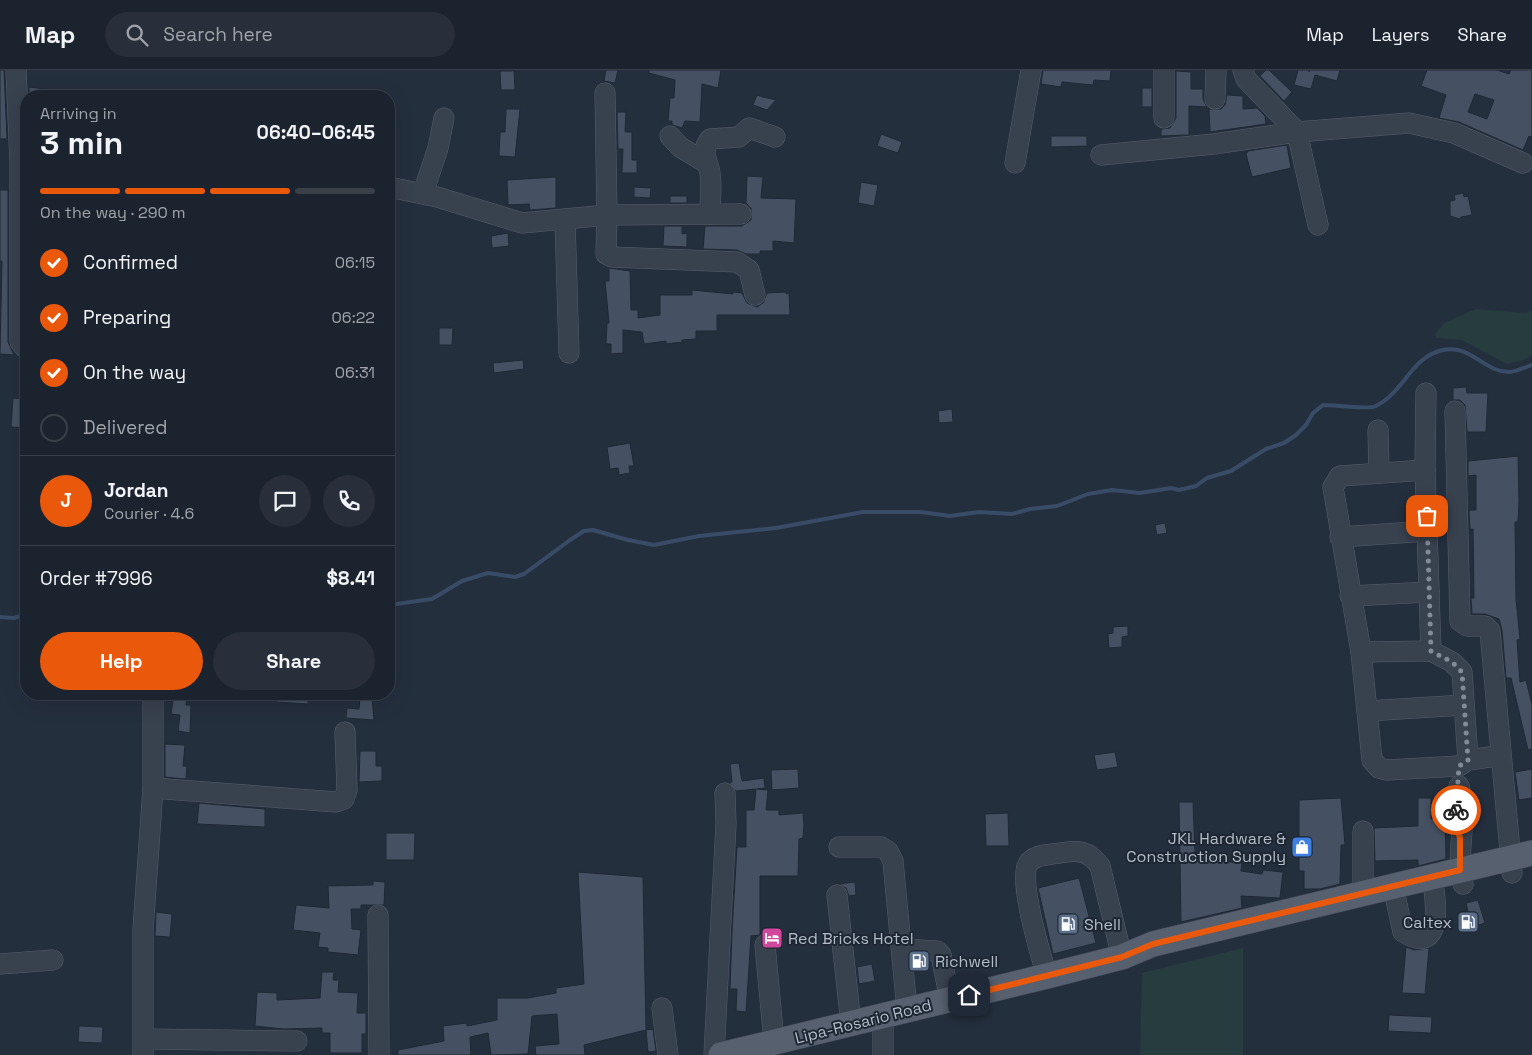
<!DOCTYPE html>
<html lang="en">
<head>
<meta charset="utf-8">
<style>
  body { margin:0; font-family:"Space Grotesk",sans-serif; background:#282f3a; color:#f1f3f6; height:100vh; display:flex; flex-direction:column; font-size:19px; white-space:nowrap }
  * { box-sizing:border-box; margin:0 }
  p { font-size:16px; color:#a0a4aa }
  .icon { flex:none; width:28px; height:28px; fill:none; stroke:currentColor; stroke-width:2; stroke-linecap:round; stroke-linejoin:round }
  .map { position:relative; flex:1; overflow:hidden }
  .sheet { position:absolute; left:20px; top:20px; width:375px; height:610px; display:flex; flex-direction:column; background:#1b232e; border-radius:20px; box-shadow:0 5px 20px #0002,0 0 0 1px #39404a }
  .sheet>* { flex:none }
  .pin { position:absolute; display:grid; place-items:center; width:42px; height:42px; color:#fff; margin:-21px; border-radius:10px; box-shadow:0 2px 8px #0006 }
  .courier { position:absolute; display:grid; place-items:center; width:50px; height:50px; margin:-25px; border:4px solid #ea580c; border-radius:50%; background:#fff; color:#222; box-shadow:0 1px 6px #0007 }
  .overview em { font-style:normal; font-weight:800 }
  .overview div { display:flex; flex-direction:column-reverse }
  .overview { display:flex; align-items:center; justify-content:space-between; height:85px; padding:0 20px }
  h1 { font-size:32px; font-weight:800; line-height:38px }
  .bar { display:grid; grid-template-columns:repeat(4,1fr); gap:8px 5px; align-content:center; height:60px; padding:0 20px }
  .bar i { height:6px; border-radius:4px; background:#39404a }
  .bar .selected { background:#ea580c }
  .bar p { grid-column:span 4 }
  .line { display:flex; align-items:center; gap:12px; padding:0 20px; border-top:1px solid #39404a }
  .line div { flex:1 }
  .round { display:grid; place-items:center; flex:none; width:52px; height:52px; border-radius:26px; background:#282f3a }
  ol { padding:0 20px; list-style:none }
  li { display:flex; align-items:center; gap:15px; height:55px }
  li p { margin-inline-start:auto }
  li .icon { padding:5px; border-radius:50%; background:#ea580c; color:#fff; stroke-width:4 }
  li:last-child { color:#a0a4aa }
  li i { width:28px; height:28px; border:2px solid #39404a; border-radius:50% }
  .primary-button { display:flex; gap:10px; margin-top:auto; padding:10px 20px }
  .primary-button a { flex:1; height:58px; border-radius:30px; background:#ea580c; color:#fff; font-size:20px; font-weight:800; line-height:58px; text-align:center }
  .primary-button a+a { background:#282f3a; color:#f1f3f6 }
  header { display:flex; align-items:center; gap:30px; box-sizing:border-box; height:70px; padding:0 25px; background:#1b232e; border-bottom:1px solid #39404a }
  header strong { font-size:24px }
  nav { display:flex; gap:28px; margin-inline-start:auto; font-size:18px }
  .search { width:350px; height:45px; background:#282f3a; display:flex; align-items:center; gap:12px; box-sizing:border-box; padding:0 18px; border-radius:28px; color:#a0a4aa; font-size:19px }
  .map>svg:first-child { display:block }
  .green { fill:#263c3f }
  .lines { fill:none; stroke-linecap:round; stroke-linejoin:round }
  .stream { stroke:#394c67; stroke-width:4 }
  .building { fill:#455162; stroke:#1f2835; fill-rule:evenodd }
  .minor-casing { stroke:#565f6c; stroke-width:21 }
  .major-casing { stroke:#414a57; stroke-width:26 }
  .minor { stroke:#38414e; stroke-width:20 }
  .major { stroke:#56606e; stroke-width:25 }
  .done { stroke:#828b98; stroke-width:5; stroke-dasharray:0 9 }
  .route { stroke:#ea580c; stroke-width:6 }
  .labels { text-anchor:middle; stroke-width:4; stroke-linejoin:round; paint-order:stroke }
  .poi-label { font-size:16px; fill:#b4bcc9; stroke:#1d2633; text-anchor:start }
  .street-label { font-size:16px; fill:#b4bcc9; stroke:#1d2633 }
</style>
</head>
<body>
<header>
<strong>Map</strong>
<div class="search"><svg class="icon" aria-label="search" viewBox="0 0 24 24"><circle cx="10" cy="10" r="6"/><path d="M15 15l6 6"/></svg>Search here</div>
<nav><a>Map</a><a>Layers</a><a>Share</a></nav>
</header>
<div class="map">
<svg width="1532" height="985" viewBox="0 0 1532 985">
  <rect width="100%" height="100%" fill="#242f3e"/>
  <g class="green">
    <polygon points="1476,239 1526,243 1532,240 1532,285 1523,290 1507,294 1462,270 1436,268 1435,264 1444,253"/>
    <polygon points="1243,878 1243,985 1140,985 1142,903"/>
  </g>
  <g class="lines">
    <g class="stream">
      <path d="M389 535 432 529 462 511 488 503 515 507 524 504 570 470 584 461 593 460 628 470 654 475 699 466 776 458 863 442H921L950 446 979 442 1012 444 1030 439 1057 436 1088 424 1112 420 1140 423 1171 418 1179 420 1196 416 1207 408 1231 401 1266 379 1284 373 1296 365 1306 355 1313 343 1323 335C1335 335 1368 340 1376 336 1403 323 1412 286 1443 280 1472 274 1484 303 1510 302 1517 301 1526 297 1532 295"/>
      <polyline points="0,547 14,548 26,544"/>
    </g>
  </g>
  <g class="building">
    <polygon points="0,0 4,0 7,69 0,69"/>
    <polygon points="606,0 618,0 615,13 604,11"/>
    <polygon points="649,0 721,0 718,18 702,14 700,52 685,51 682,58 672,55 672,51 668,51 670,28 674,28 675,10 649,3"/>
    <polygon points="1043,0 1111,0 1110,11 1094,10 1093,15 1062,12 1061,17 1041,14"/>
    <polygon points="1266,0 1269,0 1292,22 1284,31 1260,6"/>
    <polygon points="1298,0 1309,0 1309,2 1310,0 1340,0 1337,11 1315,5 1311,19 1294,15"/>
    <path d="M1427 0H1497L1509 4 1511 0H1532V67L1529 66 1523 80 1459 52 1439 48 1446 25 1421 16ZM1475 24 1494 30 1487 49 1468 42Z"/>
    <polygon points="500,1 514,1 515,20 501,20"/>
    <polygon points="1176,1 1191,2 1191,19 1203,19 1203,29 1207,37 1189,36 1189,65 1161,66 1161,59 1170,58 1176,48"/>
    <polygon points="29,17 53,20 52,26 29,26"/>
    <rect x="1142" y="18" width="10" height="19"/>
    <polygon points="757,25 763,27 776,30 767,40 753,35"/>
    <polygon points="1227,25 1243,26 1243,39 1257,38 1265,46 1266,54 1210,62 1209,39 1221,39 1225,35"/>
    <polygon points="506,39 520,39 515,87 499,86 500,62 505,62"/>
    <polygon points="617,42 626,42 625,62 632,62 632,90 637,90 637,103 622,103 623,79 618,79"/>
    <polygon points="881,64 902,72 898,83 877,76"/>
    <polygon points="1051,66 1087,66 1087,76 1051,77"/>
    <polygon points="1287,75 1291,98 1252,107 1246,84 1248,81"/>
    <polygon points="747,106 763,107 761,128 796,129 794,173 773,171 773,181 760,181 760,184 746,184 737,180 703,179 705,156 742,156 751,150 751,138 746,133"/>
    <polygon points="556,107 556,138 530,140 529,134 508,135 507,110"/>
    <polygon points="861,112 878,115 874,136 858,133"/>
    <polygon points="634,117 651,118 650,128 634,127"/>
    <polygon points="0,120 8,120 8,272 14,285 0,284 2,191 0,191"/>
    <polygon points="1463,123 1464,127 1468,126 1472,145 1461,147 1460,149 1450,146 1450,131 1455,130 1454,125"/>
    <rect x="670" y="126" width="17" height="7"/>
    <polygon points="664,156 682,156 682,164 687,163 687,177 663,176"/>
    <polygon points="508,163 509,176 492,178 491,166"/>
    <polygon points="609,198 630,201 631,240 638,240 638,248 660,245 660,225 692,225 692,220 733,224 733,222 742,223 747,233 757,237 763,233 767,223 786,222 786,224 789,223 790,245 717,245 717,261 696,261 696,269 682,270 682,272 666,274 666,271 644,274 642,262 623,260 623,283 611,284 611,274 606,274 607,253 609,253 605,211 609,211"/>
    <polygon points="439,258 453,258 452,275 439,275"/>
    <polygon points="523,290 524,299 494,303 493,293"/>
    <polygon points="1466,317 1467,323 1488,323 1486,362 1467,362 1465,335 1460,330 1453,330 1453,318"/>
    <polygon points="13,328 26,329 26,358 11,357"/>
    <polygon points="952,339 953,352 939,353 938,341"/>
    <polygon points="630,373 634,396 629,396 630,403 619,405 618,398 610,399 607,377"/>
    <polygon points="1518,386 1519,431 1518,452 1515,452 1516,529 1520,569 1517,570 1520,612 1526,610 1532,635 1532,679 1528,680 1511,608 1506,608 1502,560 1499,549 1485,544 1472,544 1471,528 1474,528 1473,459 1470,459 1469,440 1476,440 1476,405 1468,406 1468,391"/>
    <polygon points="1165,453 1167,463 1157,465 1155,455"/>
    <polygon points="1128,556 1128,566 1122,567 1122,577 1109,578 1108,564 1113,563 1113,557"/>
    <polygon points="174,624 187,624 186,635 191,635 190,663 178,661 180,645 171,644"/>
    <polygon points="276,624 309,624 308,634 276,632"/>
    <polygon points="360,627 372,628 374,650 346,648 347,638 359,639"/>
    <polygon points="165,674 185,675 183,696 187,696 186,709 165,707"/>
    <polygon points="360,681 376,681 376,696 382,696 382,711 359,712"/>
    <polygon points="1115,682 1118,697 1097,700 1094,685"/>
    <polygon points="739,693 742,711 764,708 765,718 757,719 768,720 766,740 779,740 779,745 803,743 804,755 803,768 799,769 798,806 760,806 760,865 751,866 746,942 736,941 737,919 730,919 732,862 737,777 746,777 746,740 754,740 756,719 736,721 729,712 732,712 730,694"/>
    <polygon points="798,699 799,718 772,720 771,700"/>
    <polygon points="1532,699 1532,728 1519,730 1515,702"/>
    <polygon points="1341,728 1345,775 1341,775 1340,814 1320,819 1304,819 1304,801 1299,801 1299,730"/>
    <polygon points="1418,728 1431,728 1431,749 1445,749 1446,789 1418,796 1418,790 1375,791 1374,758 1418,756"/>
    <polygon points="1179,732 1193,732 1195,783 1218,782 1219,791 1242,793 1241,801 1262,804 1263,800 1283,802 1280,828 1241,826 1242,838 1181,852"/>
    <polygon points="199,733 265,739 265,757 197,754"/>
    <polygon points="1008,743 1009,776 986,776 985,744"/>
    <polygon points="386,763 415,763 414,790 386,790"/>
    <polygon points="578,802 643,807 646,960 584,975 585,985 536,985 535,976 559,974 557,944 532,946 528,984 491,985 488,963 470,967 471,985 398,985 398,980 444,971 443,956 467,953 467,956 497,950 497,928 528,928 556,923 556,918 584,914"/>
    <polygon points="1079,808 1096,873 1053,884 1038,818"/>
    <polygon points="373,811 385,812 384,835 361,835 361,839 351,839 352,859 361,860 358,885 328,882 328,878 318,877 320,863 293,860 296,835 329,838 328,816 373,815"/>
    <polygon points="855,812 856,825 849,826 846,818 839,814"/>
    <polygon points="1478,830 1485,853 1472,857 1466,833"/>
    <polygon points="156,842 172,844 170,867 155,866"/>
    <polygon points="1406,877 1414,880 1429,878 1425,924 1402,923"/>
    <polygon points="872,894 875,911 859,914 857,897"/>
    <polygon points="322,902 334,902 333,910 339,910 338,922 358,923 357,943 366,943 366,964 362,964 362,983 330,983 330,963 322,963 322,958 283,959 255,956 257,922 277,923 277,930 320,928"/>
    <polygon points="1389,945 1432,947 1431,963 1388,961"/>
    <polygon points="79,956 103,957 102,973 78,972"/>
    <polygon points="653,959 656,981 648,982 646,960"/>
  </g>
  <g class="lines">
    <g class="minor-casing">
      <g id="minor">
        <polyline points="16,0 20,92 20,272 26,279"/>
        <polyline points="1243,0 1246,9 1297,62 1318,155"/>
        <polyline points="1215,29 1216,0"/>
        <polyline points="1164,48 1164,0"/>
        <polyline points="670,66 680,77 705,92"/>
        <polyline points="1101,85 1214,74 1297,62 1409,53 1454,63 1523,93"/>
        <polyline points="1015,93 1031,0"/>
        <polyline points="389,117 437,127 522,153 607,145 605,23"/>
        <polyline points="423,123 438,78 444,48"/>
        <path d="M710 144C710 131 712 116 710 103 708 90 700 82 710 69L739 67 749 58 775 67"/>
        <polyline points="741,144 607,145 606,184 612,187 737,192 749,200 755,225"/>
        <polyline points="565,150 569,283"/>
        <polyline points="1426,323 1425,400 1431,581 1452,592 1462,602 1468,690"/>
        <polyline points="1455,341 1460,551 1467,556 1485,556 1490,561 1512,803"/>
        <polyline points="1378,360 1379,402"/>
        <polyline points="1425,400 1340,406 1333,417 1361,582 1372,690 1379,698 1387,700 1459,696 1468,690 1490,687"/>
        <polyline points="1340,467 1428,461"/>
        <polyline points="1350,526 1429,522"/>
        <polyline points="1361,582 1431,581"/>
        <polyline points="1367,641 1464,635"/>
        <path d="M1459 716C1469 749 1455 781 1463 814"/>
        <polyline points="153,718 336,732 344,729 347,720 345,662"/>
        <polyline points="839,777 881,777 888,781 893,791 907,940"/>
        <polyline points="1363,823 1363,761"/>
        <polyline points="837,825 851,954"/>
        <path d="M1396 830 1403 862C1439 885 1437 842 1434 820"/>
        <polyline points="378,845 379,985"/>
        <polyline points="765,875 774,972"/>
        <polyline points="902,879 937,881 941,885 950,930"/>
        <polyline points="0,894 53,890"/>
        <path d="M1047 906C1041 886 1018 810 1028 794 1034 784 1049 785 1060 783 1078 780 1088 780 1100 796L1122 887"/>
        <polyline points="662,938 668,985"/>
        <polyline points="144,969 297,971"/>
        <polyline points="143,985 143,860 153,718 153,624"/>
        <polyline points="714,985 726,754 725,723"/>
        <polyline points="883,985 883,946"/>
      </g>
    </g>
    <g class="major-casing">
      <polyline id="major" points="721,985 1047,906 1122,887 1153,874 1532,783"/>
    </g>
    <use href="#minor" class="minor"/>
    <use href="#major" class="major"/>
  </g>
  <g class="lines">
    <polyline class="done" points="1427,446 1431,581 1452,592 1462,602 1468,690 1459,696 1456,740"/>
    <polyline class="route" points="969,925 1122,887 1153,874 1460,800 1460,768 1456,755 1456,740"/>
  </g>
  <defs>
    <g id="shop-square" transform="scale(1.125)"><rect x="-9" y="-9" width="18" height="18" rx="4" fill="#3f7fe0" stroke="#1d2633"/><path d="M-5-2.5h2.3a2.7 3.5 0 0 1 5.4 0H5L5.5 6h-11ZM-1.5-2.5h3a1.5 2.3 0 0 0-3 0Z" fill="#fff"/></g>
    <g id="fuel-square" transform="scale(1.125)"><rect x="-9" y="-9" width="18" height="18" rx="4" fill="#5c6f8a" stroke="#1d2633"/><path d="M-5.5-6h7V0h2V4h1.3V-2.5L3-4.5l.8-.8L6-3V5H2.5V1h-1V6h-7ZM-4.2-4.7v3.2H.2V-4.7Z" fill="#fff"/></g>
    <g id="hotel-square" transform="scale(1.125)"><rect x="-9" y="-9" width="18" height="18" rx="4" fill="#d1479c" stroke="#1d2633"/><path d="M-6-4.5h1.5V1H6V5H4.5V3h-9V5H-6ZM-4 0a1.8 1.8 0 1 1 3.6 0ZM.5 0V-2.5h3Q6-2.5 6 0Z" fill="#fff"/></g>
  </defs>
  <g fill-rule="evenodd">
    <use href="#shop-square" x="1302" y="777"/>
    <use href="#fuel-square" x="1468" y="852"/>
    <use href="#fuel-square" x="1068" y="854"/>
    <use href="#hotel-square" x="772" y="868"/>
    <use href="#fuel-square" x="919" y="891"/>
  </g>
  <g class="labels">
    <g class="poi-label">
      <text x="1286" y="774" text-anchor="end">JKL Hardware &amp;<tspan x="1286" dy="18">Construction Supply</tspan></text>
      <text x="1452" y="858" text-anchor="end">Caltex</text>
      <text x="1084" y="860">Shell</text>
      <text x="788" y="874">Red Bricks Hotel</text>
      <text x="935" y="897">Richwell</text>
    </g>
    <g class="street-label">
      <text transform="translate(863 951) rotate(-14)" y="6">Lipa-Rosario Road</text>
    </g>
  </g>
</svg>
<div class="pin" style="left:1427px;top:446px;background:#ea580c"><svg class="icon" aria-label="bag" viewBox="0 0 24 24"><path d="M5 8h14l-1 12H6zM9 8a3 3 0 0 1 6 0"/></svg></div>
<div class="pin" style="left:969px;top:925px;background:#1f2937"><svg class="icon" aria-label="home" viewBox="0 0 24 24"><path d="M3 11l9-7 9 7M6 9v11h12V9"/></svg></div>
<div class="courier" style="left:1456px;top:740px"><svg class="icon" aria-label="bike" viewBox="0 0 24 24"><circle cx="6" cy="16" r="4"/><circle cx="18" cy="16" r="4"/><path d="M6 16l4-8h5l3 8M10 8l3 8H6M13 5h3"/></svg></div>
<section class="sheet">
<div class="overview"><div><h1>3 min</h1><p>Arriving in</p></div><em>06:40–06:45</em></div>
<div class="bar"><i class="selected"></i><i class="selected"></i><i class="selected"></i><i></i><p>On the way · 290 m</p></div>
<ol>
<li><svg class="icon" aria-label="check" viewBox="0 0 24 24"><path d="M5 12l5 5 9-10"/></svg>Confirmed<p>06:15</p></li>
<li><svg class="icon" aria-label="check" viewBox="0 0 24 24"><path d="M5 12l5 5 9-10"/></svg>Preparing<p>06:22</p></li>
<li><svg class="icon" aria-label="check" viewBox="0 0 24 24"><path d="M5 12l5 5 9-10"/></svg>On the way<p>06:31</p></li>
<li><i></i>Delivered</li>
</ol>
<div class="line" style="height:90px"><b class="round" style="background:#ea580c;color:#fff">J</b><div><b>Jordan</b><p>Courier · 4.6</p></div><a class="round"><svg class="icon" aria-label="chat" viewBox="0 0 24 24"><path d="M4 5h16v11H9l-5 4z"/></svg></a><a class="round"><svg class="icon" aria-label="phone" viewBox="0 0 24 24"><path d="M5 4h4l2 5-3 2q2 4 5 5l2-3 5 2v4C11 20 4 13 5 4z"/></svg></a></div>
<div class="line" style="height:65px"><div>Order #7996</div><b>$8.41</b></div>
<div class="primary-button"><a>Help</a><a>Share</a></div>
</section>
</div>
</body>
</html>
